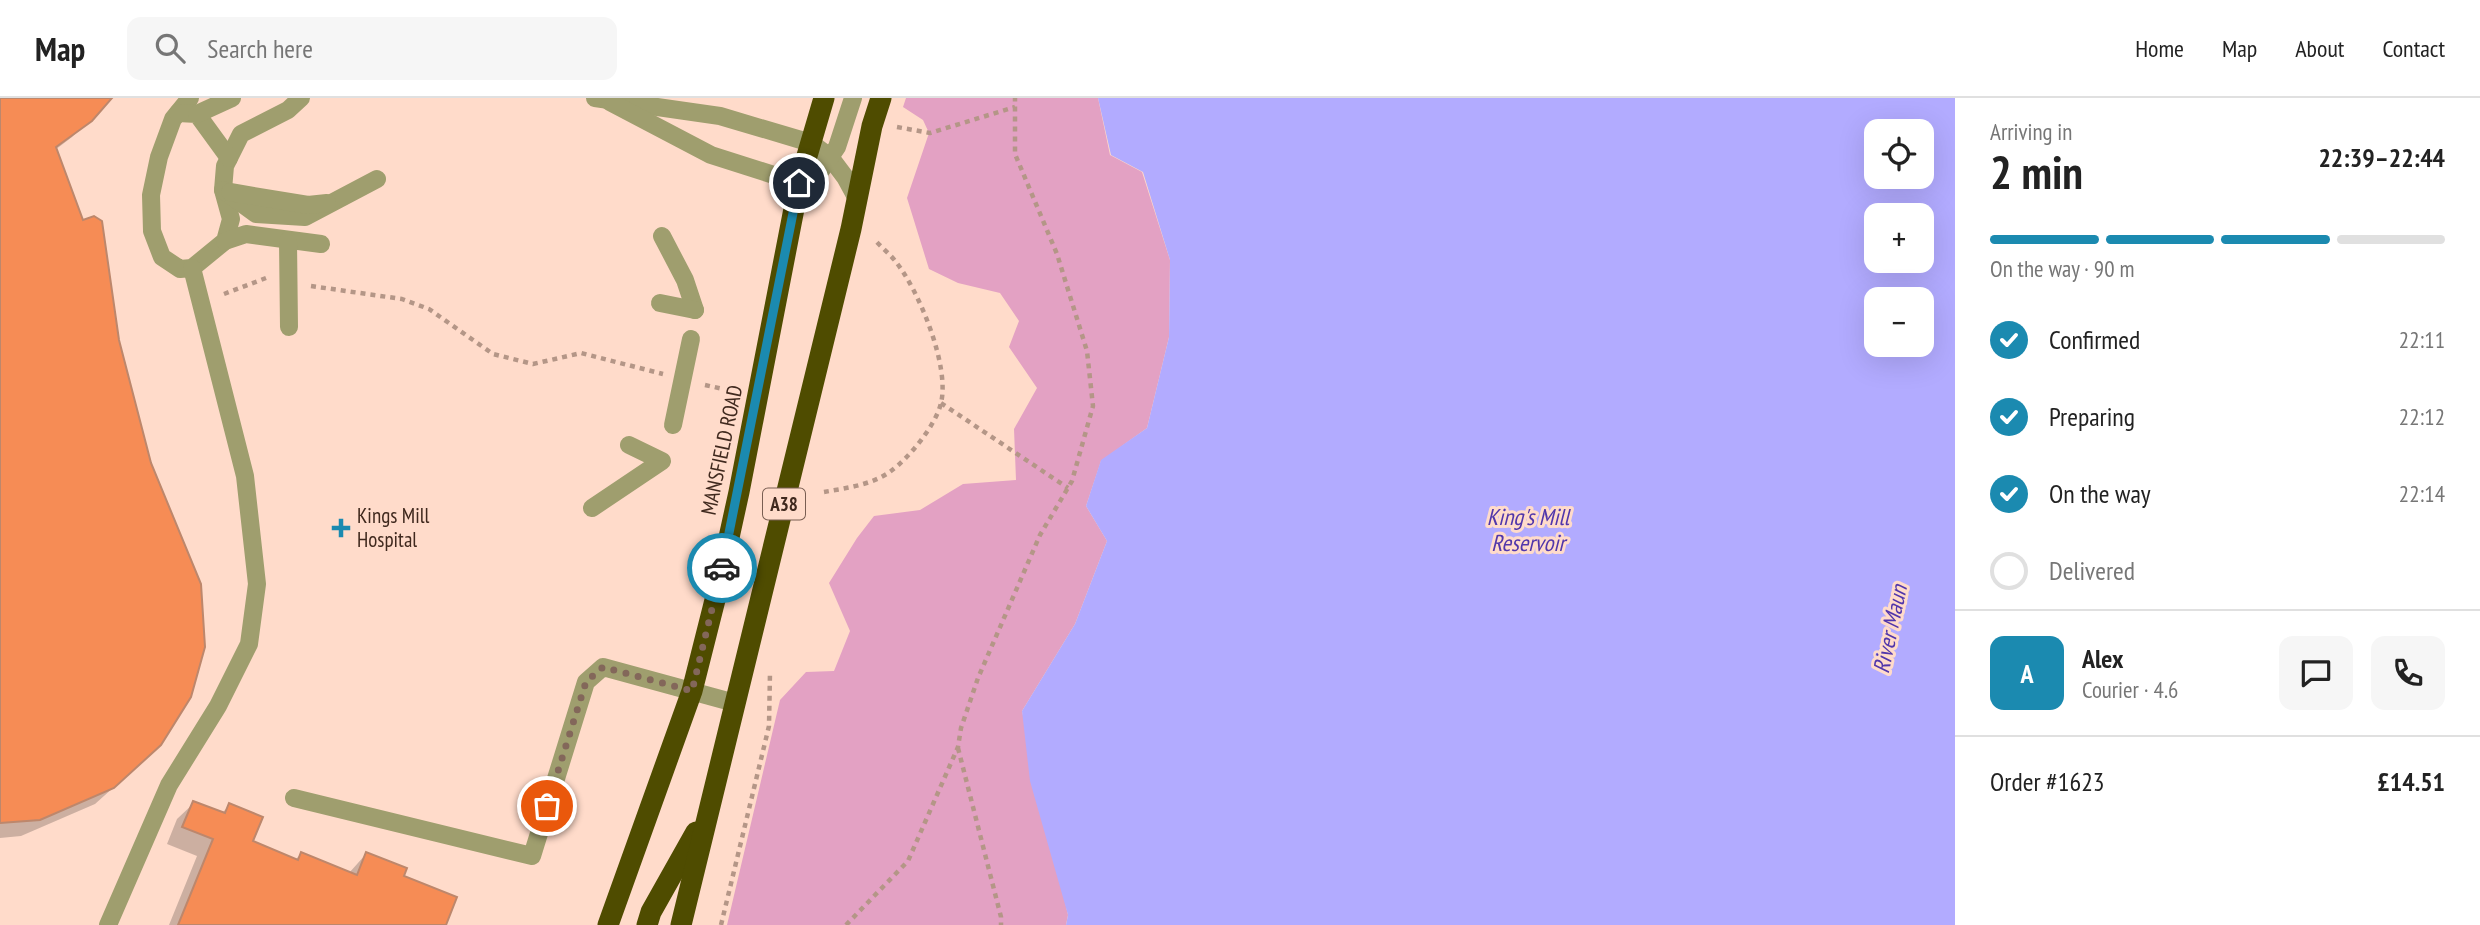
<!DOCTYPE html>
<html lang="en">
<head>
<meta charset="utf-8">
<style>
  body { margin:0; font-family:"PT Sans Narrow",sans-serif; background:#f6f6f6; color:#222; height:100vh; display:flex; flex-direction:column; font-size:26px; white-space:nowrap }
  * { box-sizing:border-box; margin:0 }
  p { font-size:23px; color:#767676 }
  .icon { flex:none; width:38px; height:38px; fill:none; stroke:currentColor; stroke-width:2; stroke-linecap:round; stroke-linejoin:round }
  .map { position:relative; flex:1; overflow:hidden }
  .side { display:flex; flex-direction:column; background:#fff; width:525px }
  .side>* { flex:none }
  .fabs { position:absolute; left:1864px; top:21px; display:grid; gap:14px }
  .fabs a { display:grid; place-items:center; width:70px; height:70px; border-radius:14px; background:#fff; box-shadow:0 7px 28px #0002; font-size:35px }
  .pin { position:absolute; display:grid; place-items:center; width:60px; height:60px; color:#fff; margin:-30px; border:4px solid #fff; border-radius:50%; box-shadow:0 2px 7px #0007 }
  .courier { position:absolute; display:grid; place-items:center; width:70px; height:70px; margin:-35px; border:5px solid #1b8ab0; border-radius:50%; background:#fff; color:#222; box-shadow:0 2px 9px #0007 }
  .overview em { font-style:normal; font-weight:700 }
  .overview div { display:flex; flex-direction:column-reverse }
  .overview { display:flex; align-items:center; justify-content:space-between; height:119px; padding:0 35px }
  h1 { font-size:46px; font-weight:700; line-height:52px }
  .bar { display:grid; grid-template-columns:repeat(4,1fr); gap:10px 7px; align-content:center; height:84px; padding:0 35px }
  .bar i { height:9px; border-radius:5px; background:#e0e0e0 }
  .bar .selected { background:#1b8ab0 }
  .bar p { grid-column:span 4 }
  .line { display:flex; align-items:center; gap:18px; padding:0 35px; border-top:2px solid #e0e0e0 }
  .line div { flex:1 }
  .round { display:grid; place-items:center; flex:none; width:74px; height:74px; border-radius:14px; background:#f6f6f6 }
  ol { padding:0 35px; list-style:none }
  li { display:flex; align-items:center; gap:21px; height:77px }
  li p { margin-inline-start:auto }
  li .icon { padding:7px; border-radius:50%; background:#1b8ab0; color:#fff; stroke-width:4 }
  li:last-child { color:#767676 }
  li i { width:38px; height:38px; border:4px solid #e0e0e0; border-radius:50% }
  header { display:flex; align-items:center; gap:42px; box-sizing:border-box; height:98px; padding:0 35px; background:#fff; border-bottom:2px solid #e0e0e0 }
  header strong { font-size:33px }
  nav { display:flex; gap:38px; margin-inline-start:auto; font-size:24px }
  .search { width:490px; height:63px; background:#f6f6f6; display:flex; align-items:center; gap:18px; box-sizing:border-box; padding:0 24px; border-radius:14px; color:#767676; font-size:26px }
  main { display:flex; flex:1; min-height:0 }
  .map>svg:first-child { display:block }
  .green { fill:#e3a1c3 }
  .water { fill:#b2abff; fill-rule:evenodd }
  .shadow { fill:#0003 }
  .building { fill:#f68c55; stroke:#bd876c; stroke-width:2 }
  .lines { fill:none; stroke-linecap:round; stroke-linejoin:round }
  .path { stroke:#b49687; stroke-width:4.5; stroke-dasharray:5 5; stroke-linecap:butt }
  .minor { stroke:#9f9e6e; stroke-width:18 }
  .highway { stroke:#4f4c00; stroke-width:21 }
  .done { stroke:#83675a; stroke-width:7; stroke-dasharray:0 12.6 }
  .route { stroke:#1b8ab0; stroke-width:9 }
  .poi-dot { fill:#1b8ab0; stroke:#ffdbca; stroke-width:2.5 }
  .labels { text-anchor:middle; stroke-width:6; stroke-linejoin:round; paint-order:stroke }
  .shield { fill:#ffdbca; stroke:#795e52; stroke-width:2 }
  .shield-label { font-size:19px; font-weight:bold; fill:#40291e }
  .street-label { font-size:21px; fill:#40291e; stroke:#ffdbca }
  .poi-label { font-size:21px; fill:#40291e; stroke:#ffdbca; text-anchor:start }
  .water-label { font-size:23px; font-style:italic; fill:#5136ab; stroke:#ffdbca }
</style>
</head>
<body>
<header>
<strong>Map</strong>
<div class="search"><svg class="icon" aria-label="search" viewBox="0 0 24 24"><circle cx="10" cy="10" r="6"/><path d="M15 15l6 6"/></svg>Search here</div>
<nav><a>Home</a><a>Map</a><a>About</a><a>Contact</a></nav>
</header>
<main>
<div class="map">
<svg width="1955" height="827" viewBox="0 0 1955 827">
  <rect width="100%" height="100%" fill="#ffdbca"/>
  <polygon class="green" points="906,0 1098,0 1110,57 1142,74 1170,162 1169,239 1147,330 1101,363 1086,408 1107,443 1075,526 1022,613 1068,817 1066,827 727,827 780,602 806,574 834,573 850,533 829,485 857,440 874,418 920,412 963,386 1016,382 1014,331 1037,290 1009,249 1019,223 1000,195 958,185 929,171 907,100 929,35 923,22 903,9"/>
  <path class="water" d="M1098 0H1955V827H1066L1068 817 1030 683 1022 613 1075 526 1107 443 1086 408 1101 362 1147 330 1169 239 1170 162 1143 74 1111 57ZM1876 33H1922V79H1876ZM1876 117H1922V163H1876ZM1876 201H1922V247H1876Z"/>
  <g class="shadow">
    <polygon points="0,0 110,0 72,39 55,52 142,664 95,706 21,738 0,740"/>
    <polygon points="194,705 221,716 230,707 251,744 295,762 301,756 349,775 366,756 402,779 444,827 169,827 197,758 167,746 177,721"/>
  </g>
  <g class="building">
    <polygon points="0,0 112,0 92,23 56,49 83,122 94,118 102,123 119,242 151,365 201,486 205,549 191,599 161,647 114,690 40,722 0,725"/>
    <polygon points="193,703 225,715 229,705 263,719 253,743 298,762 301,754 357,777 366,754 407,770 404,778 457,799 446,827 178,827 213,741 182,729"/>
  </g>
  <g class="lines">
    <g class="path">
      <polyline points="897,29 930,35 1015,9"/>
      <polyline points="311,188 402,201 429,211 493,256 533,266 581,255 663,276"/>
      <polyline points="224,196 266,180"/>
      <polyline points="705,287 732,293"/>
      <polyline points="941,305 1068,390"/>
      <path d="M824 394C846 390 872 387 891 373 909 360 936 327 941 305 950 268 919 193 896 164 890 156 881 149 874 141"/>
      <polyline points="958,650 1001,819 1001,827"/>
      <polyline points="721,827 769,628 770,574"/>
      <polyline points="846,827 908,763 958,649 961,630 978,580 1040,437 1072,383 1093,308 1087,253 1057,156 1015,56 1015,0"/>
    </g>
    <g class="minor">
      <polyline points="190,0 173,21 159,59 151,97 152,133 162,159 180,171 192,170 225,143 231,121 223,92 225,68 241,36 288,12 301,0"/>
      <polyline points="595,0 720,18 811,45 830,59 845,79 857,101"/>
      <polyline points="610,4 711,57 799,85 822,71 837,49 853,0"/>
      <polyline points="178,15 197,16 229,60"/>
      <polyline points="197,16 232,0"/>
      <polyline points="223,92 256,116 305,119 377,81"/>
      <polyline points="230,94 308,107 327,105"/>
      <polyline points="662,138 685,182 695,212"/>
      <polyline points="225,143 246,136 321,146"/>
      <polyline points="288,143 289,229"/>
      <polyline points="660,205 695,212"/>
      <polyline points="673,327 691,241"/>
      <polyline points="592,410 662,363 629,347"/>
      <polyline points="294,700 532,758 586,584 603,569 735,605"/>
      <polyline points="108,827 169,687 218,608 249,546 257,486 245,378 192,170"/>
    </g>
    <g class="highway">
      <polyline points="608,827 692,593 717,494 739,394 799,85 824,0"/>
      <polyline points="647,827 651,814 696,734"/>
      <polyline points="681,827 851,131 872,28 881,0"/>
    </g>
  </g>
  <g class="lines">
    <polyline class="done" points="547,708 586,584 603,569 692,593 722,470"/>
    <polyline class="route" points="722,470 799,85"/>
  </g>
  <path class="poi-dot" d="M337.5 419.5h7v7h7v7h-7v7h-7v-7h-7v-7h7z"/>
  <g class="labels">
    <rect class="shield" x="763" y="390.5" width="42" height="31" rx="5"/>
    <g class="shield-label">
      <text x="784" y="413">A38</text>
    </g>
    <g class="street-label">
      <text transform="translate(722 352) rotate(-78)" y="7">MANSFIELD ROAD</text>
    </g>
    <g class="poi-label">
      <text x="357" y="425">Kings Mill<tspan x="357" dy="24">Hospital</tspan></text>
    </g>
    <g class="water-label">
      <text x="1528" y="427">King's Mill<tspan x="1528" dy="26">Reservoir</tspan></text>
      <text transform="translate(1890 531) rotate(-78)" y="8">River Maun</text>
    </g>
  </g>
</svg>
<div class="fabs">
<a><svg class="icon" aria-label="locate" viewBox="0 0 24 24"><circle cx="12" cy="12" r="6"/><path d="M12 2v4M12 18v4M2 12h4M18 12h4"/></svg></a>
<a>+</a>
<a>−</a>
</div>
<div class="pin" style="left:547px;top:708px;background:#ea580c"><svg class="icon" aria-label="bag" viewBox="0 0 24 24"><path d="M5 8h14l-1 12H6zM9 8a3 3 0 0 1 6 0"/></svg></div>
<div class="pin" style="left:799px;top:85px;background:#1f2937"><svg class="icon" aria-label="home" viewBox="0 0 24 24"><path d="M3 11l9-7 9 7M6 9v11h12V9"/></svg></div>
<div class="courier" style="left:722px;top:470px"><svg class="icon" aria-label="car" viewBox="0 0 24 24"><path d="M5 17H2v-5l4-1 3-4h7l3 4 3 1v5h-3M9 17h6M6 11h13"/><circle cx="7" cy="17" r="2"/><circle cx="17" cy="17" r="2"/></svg></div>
</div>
<section class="side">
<div class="overview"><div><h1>2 min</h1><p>Arriving in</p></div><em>22:39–22:44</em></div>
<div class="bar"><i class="selected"></i><i class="selected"></i><i class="selected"></i><i></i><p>On the way · 90 m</p></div>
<ol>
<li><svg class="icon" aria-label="check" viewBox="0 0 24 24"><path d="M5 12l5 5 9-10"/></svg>Confirmed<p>22:11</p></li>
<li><svg class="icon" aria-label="check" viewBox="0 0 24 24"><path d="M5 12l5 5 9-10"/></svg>Preparing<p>22:12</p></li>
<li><svg class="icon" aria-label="check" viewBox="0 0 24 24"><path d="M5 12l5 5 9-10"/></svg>On the way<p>22:14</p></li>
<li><i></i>Delivered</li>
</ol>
<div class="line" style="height:126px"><b class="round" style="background:#1b8ab0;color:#fff">A</b><div><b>Alex</b><p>Courier · 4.6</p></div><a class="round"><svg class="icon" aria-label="chat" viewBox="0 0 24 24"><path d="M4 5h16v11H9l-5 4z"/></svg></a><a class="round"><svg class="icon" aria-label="phone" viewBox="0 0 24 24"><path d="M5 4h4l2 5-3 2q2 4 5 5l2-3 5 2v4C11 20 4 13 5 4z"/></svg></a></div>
<div class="line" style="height:91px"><div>Order #1623</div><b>£14.51</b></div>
</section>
</main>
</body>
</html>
